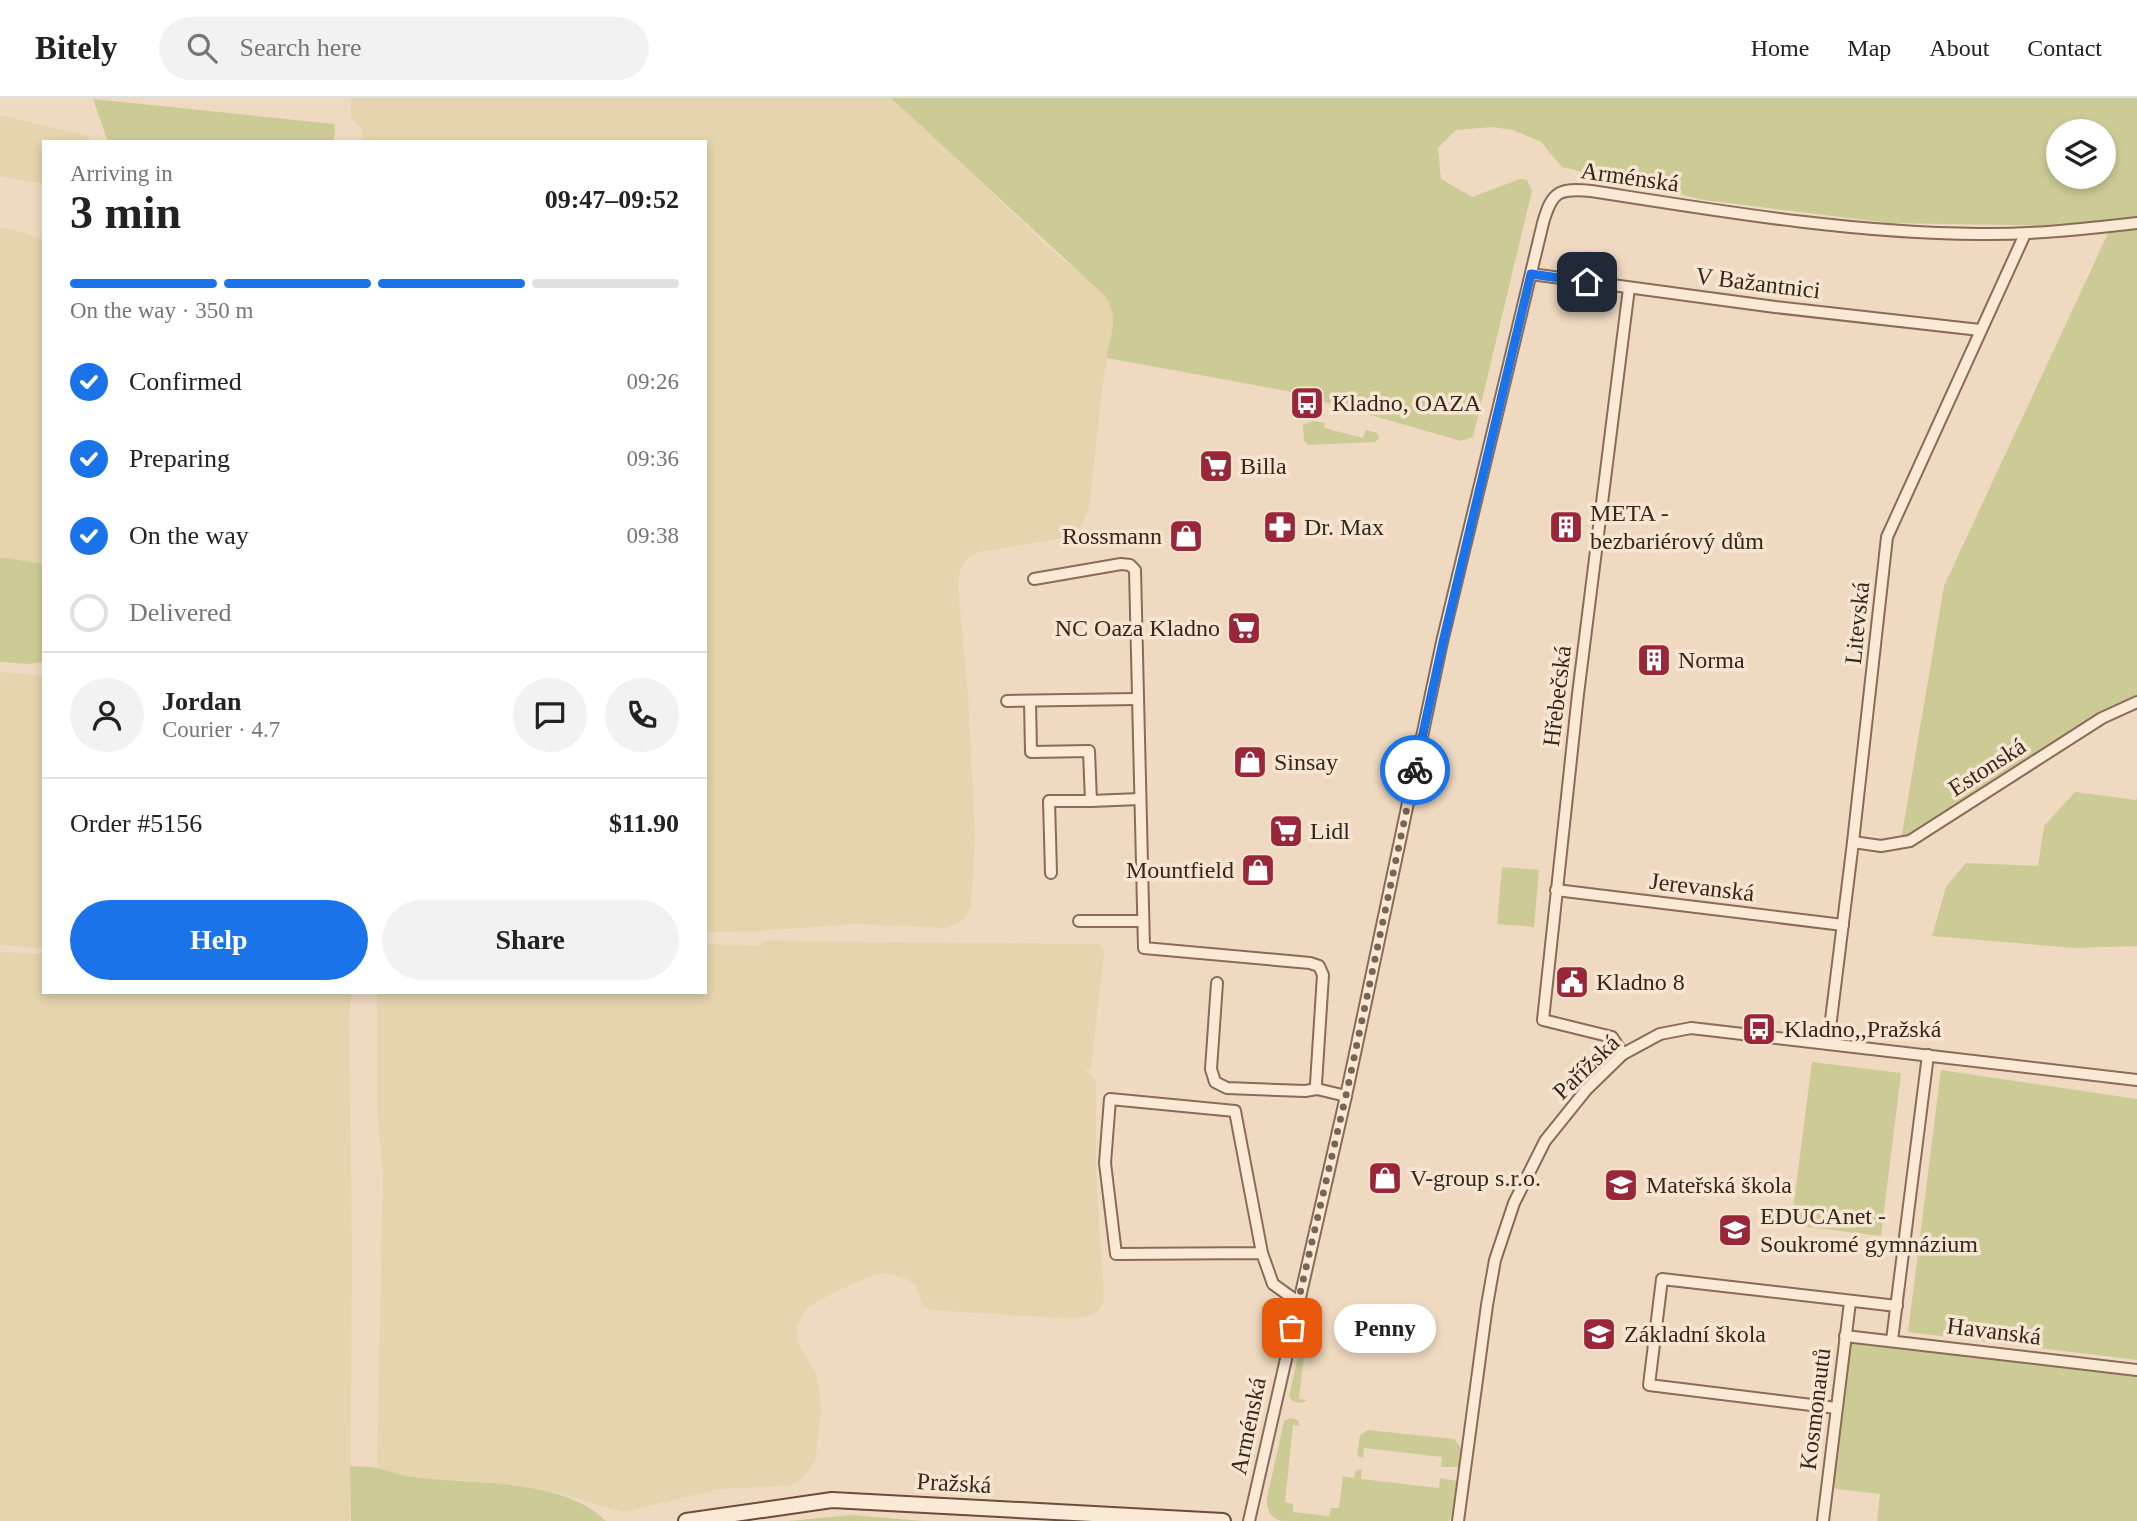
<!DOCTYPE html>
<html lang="en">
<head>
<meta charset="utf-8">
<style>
  body { margin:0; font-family:"Times New Roman",serif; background:#f2f2f2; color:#222; height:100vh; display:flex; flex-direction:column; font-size:26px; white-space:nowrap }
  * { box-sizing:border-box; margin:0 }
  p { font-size:23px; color:#767676 }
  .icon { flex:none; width:38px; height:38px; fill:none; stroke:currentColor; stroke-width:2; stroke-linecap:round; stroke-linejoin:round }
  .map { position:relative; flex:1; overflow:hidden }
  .side { position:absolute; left:42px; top:42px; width:665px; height:854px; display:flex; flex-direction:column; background:#fff; border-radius:0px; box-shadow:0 4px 10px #0003 }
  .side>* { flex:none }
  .fabs { position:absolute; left:2046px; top:21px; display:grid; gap:14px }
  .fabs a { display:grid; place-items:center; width:70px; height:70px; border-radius:50%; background:#fff; box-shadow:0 4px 10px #0003; font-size:35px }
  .pin { position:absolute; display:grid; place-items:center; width:60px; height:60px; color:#fff; margin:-30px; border-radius:14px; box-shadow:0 4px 10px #0006 }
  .courier { position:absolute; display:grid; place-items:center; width:70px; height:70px; margin:-35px; border:5px solid #1a73e8; border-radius:50%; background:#fff; color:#222; box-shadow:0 2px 9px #0007 }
  .bubble { position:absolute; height:49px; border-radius:24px; background:#fff; box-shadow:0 4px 10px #0003; font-size:23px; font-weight:800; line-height:49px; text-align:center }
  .headline em { font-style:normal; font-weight:800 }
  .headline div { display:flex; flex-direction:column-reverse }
  .headline { display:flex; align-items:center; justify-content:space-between; height:119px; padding:0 28px }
  h1 { font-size:46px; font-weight:800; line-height:52px }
  .bar { display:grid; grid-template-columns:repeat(4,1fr); gap:10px 7px; align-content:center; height:84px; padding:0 28px }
  .bar i { height:9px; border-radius:5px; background:#e0e0e0 }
  .bar .selected { background:#1a73e8 }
  .bar p { grid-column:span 4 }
  .line { display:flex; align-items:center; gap:18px; padding:0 28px; border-top:2px solid #e0e0e0 }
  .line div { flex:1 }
  .round { display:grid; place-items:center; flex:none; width:74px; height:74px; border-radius:37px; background:#f2f2f2 }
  ol { padding:0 28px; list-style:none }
  li { display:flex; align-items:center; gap:21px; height:77px }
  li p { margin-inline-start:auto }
  li .icon { padding:7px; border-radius:50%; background:#1a73e8; color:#fff; stroke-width:4 }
  li:last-child { color:#767676 }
  li i { width:38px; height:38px; border:4px solid #e0e0e0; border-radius:50% }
  .button { display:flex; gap:14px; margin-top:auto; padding:14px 28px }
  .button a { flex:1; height:80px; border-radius:42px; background:#1a73e8; color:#fff; font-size:28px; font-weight:800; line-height:80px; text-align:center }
  .button a+a { background:#f2f2f2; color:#222 }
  header { display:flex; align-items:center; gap:42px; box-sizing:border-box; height:98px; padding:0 35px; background:#fff; border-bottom:2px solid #e0e0e0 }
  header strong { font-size:33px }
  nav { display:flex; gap:38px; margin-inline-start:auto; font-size:24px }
  .search { width:490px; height:63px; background:#f2f2f2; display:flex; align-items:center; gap:18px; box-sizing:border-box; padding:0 24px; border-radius:38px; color:#767676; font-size:26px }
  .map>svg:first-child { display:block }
  .farmland { fill:#e5d4ae }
  .green { fill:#cdcb95; fill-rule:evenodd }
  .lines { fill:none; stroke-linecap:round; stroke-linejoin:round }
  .street-casing { stroke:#896b58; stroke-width:14 }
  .secondary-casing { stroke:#6b4c3b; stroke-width:18 }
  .street { stroke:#fae9d5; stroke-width:10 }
  .secondary { stroke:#fae9d5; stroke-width:14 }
  .done { stroke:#786556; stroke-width:7; stroke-dasharray:0 12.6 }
  .route { stroke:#1a73e8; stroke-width:9 }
  .labels { text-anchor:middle; stroke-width:7; stroke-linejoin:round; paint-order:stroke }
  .street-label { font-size:24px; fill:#38261d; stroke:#f6e6d1 }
  .poi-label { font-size:24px; fill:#38261d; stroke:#f6e6d1; text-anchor:start }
</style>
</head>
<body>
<header>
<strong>Bitely</strong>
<div class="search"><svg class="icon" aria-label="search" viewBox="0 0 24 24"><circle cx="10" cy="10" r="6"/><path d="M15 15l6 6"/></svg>Search here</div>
<nav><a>Home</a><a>Map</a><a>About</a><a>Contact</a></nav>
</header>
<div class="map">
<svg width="2137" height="1423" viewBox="0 0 2137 1423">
  <rect width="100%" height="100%" fill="#efdac1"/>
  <g class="farmland">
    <polygon points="351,0 891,0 977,80 1046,147 1100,192 1113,209 1114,226 1103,283 1089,410 1081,428 1068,437 1052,442 978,454 965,463 959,476 958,490 968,598 975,739 971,810 962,823 947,830 854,826 759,833 705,834 705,44 363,44 362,31 351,20"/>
    <polygon points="0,17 88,38 91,44 44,44 44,86 0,78"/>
    <polygon points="0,129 22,134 44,142 44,466 0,459"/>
    <polygon points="0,574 44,578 44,850 0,847"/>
    <polygon points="765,843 1100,846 1104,855 1091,970 1085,972 1096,982 1096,1076 1104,1202 1099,1212 1085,1219 1058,1220 932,1212 923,1208 916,1188 907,1181 887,1175 873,1177 833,1195 807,1210 797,1228 797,1239 799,1247 816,1275 820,1296 821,1316 815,1363 803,1380 788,1388 718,1391 623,1414 562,1396 531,1390 471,1383 416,1380 381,1372 377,1366 383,1078 377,1010 377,894 705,894 705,846 760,848"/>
    <polygon points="0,854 44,856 44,894 352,894 349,915 352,1155 350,1423 0,1423"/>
  </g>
  <g class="green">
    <path d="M891 0H2137V599L1903 743 1902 736 1944 488 2111 129 1889 125 1704 102 1562 69 1541 44 1513 32 1492 29 1456 32 1438 50 1441 81 1472 99 1520 81 1527 82 1532 93 1473 339 1461 343 1287 293 1107 260C1110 236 1120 220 1105 198ZM2058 33H2104V79H2058Z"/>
    <polygon points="93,1 335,26 334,44 108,44"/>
    <polygon points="1313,323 1325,325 1324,330 1363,340 1366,332 1377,335 1379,340 1375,344 1308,347 1304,343 1303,327"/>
    <polygon points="0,459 44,466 44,564 28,566 0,564"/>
    <polygon points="2075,694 2136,702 2137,700 2137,848 2074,850 1932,838 1946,789 1966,765 2038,768 2044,728"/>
    <polygon points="1502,769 1539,772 1534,829 1497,826"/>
    <polygon points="1812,964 1901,975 1881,1138 1791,1127"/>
    <polygon points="1941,972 2137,1001 2137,1262 1908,1234"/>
    <polygon points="1312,1220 1316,1225 1308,1224 1299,1301 1307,1302 1302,1305 1292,1303 1289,1298 1306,1224"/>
    <polygon points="1861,1243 2137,1275 2137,1423 1877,1423 1880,1396 1837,1391 1832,1388 1847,1249 1852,1244"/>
    <path d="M1290 1320 1298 1322 1300 1328 1293 1327 1285 1404 1293 1406V1414L1329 1418 1331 1410H1339L1343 1378 1354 1380 1355 1373 1362 1371 1361 1381 1439 1390 1440 1380 1458 1383 1451 1419 1449 1423H1281C1270 1419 1266 1411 1267 1400L1284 1323Z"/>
    <polygon points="1368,1332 1454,1341 1461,1350 1460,1369 1441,1369 1442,1359 1364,1350 1363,1360 1359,1359 1357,1356 1360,1337"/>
    <path d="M350 1368C359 1369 369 1368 377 1370 389 1373 401 1378 414 1379 472 1387 562 1379 606 1423H351Z"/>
    <polygon points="851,1417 924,1423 788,1423"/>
  </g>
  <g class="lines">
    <g class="street-casing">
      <g id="street">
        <polyline points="1531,176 1775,209 1980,232"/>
        <polyline points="1034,481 1121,466 1130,467 1135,472 1144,850 1310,865 1319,868 1323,877 1316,986 1317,991 1346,998"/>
        <polyline points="1007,603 1138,601"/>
        <polyline points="1030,603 1031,654 1089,653 1091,703 1140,701"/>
        <polyline points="1853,744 1881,748 1910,743 2102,620 2137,604"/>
        <polyline points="1051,775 1049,703 1091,703"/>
        <polyline points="1556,792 1843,827"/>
        <polyline points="1079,823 1143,823"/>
        <polyline points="1217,885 1211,971 1215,984 1227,990 1305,993 1317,991"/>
        <polyline points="1828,946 1853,744 1887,439 2025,136"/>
        <polyline points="1623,956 1612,939 1543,922 1578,596 1629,190"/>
        <polyline points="1262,1155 1116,1156 1105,1065 1110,1001 1235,1013 1262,1155 1273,1186 1298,1204"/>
        <polyline points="1845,1238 2137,1272"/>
        <polyline points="1892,1242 1928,957"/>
        <polyline points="1836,1310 1649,1287 1662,1181 1897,1208"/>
        <path d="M1249 1423 1346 998 1442 544 1543 125C1552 93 1559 90 1591 93 1720 113 1848 135 1978 136 2031 137 2084 131 2137 125"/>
        <polyline points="1458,1423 1487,1207 1495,1162 1514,1105 1545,1043 1586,992 1623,956 1660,936 1691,930 2137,982"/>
        <polyline points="1823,1423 1850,1204"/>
      </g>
    </g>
    <g class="secondary-casing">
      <polyline id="secondary" points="686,1423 832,1402 1223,1423"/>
    </g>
    <use href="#street" class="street"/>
    <use href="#secondary" class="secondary"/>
  </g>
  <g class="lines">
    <polyline class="done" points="1292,1230 1347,993 1415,672"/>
    <polyline class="route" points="1415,672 1443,544 1531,176 1587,184"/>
  </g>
  <defs>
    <g id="bus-square" transform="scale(1.75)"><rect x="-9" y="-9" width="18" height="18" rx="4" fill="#992739" stroke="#f6e6d1"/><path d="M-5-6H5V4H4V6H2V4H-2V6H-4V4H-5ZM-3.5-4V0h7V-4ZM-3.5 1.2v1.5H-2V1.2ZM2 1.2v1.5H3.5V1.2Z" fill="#fff"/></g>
    <g id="supermarket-square" transform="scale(1.75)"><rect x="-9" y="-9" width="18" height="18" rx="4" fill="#992739" stroke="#f6e6d1"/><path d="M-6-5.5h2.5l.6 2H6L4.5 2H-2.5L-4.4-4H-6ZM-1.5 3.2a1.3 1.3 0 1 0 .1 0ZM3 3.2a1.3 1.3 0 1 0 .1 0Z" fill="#fff"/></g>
    <g id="pharmacy-square" transform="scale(1.75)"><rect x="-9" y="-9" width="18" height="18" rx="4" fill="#992739" stroke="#f6e6d1"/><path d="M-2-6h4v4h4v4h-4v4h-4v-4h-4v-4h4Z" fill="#fff"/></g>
    <g id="building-square" transform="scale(1.75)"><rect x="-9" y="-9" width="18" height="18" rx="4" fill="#992739" stroke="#f6e6d1"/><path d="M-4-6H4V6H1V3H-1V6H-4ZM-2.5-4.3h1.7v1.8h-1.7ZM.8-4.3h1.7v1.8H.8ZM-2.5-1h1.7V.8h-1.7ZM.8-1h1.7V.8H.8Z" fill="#fff"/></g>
    <g id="shop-square" transform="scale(1.75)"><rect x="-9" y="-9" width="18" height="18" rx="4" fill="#992739" stroke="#f6e6d1"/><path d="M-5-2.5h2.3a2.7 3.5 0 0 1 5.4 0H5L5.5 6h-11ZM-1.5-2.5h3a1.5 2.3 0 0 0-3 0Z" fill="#fff"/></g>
    <g id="civic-square" transform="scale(1.75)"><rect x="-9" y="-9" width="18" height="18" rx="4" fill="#992739" stroke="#f6e6d1"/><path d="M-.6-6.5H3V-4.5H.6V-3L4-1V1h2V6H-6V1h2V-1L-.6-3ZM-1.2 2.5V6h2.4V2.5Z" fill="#fff"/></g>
    <g id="school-square" transform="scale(1.75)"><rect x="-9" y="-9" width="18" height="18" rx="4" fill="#992739" stroke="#f6e6d1"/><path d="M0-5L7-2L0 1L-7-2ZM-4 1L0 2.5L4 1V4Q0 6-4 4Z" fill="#fff"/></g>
  </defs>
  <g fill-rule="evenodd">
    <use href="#bus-square" x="1307" y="305"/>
    <use href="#supermarket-square" x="1216" y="368"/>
    <use href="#pharmacy-square" x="1280" y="429"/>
    <use href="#building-square" x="1566" y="429"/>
    <use href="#shop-square" x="1186" y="438"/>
    <use href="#supermarket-square" x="1244" y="530"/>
    <use href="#building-square" x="1654" y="562"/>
    <use href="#shop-square" x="1250" y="664"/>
    <use href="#supermarket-square" x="1286" y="733"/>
    <use href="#shop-square" x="1258" y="772"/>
    <use href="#civic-square" x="1572" y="884"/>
    <use href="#bus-square" x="1759" y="931"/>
    <use href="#shop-square" x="1385" y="1080"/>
    <use href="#school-square" x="1621" y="1087"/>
    <use href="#school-square" x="1735" y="1132"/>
    <use href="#school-square" x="1599" y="1236"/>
  </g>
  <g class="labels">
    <g class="street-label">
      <text transform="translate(1630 79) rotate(8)" y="8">Arménská</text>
      <text transform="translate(1758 185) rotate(7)" y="8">V Bažantnici</text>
      <text transform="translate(1857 525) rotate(-84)" y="8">Litevská</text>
      <text transform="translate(1557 598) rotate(-83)" y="8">Hřebečská</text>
      <text transform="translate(1987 669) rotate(-33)" y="8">Estonská</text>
      <text transform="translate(1702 789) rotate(7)" y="8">Jerevanská</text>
      <text transform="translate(1586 969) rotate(-44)" y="8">Pařížská</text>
      <text transform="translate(1994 1233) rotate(7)" y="8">Havanská</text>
      <text transform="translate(1815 1311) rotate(-83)" y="8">Kosmonautů</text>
      <text transform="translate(1248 1328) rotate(-78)" y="8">Arménská</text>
      <text transform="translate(954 1385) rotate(3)" y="8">Pražská</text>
    </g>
    <g class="poi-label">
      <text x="1332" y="313">Kladno, OAZA</text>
      <text x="1240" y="376">Billa</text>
      <text x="1590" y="423">META -<tspan x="1590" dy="28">bezbariérový dům</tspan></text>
      <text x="1304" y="437">Dr. Max</text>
      <text x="1162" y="446" text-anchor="end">Rossmann</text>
      <text x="1220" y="538" text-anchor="end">NC Oaza Kladno</text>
      <text x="1678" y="570">Norma</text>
      <text x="1274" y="672">Sinsay</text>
      <text x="1310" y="741">Lidl</text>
      <text x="1234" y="780" text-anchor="end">Mountfield</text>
      <text x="1596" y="892">Kladno 8</text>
      <text x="1784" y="939">Kladno,,Pražská</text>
      <text x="1410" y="1088">V-group s.r.o.</text>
      <text x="1646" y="1095">Mateřská škola</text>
      <text x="1760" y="1126">EDUCAnet -<tspan x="1760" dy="28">Soukromé gymnázium</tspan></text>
      <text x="1624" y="1244">Základní škola</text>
    </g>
  </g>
</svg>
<div class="fabs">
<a><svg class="icon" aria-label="layers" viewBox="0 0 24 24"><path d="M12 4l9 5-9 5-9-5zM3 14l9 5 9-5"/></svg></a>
</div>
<div class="pin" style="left:1292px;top:1230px;background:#ea580c"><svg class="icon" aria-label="bag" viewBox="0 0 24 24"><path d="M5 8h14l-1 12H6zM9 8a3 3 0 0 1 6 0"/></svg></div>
<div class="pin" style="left:1587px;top:184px;background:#1f2937"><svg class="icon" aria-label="home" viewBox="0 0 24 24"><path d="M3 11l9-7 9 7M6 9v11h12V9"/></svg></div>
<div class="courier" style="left:1415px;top:672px"><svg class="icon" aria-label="bike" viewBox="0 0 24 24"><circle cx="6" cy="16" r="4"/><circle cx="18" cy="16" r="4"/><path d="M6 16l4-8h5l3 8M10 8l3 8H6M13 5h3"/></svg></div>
<div class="bubble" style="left:1334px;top:1206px;width:102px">Penny</div>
<section class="side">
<div class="headline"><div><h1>3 min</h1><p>Arriving in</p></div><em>09:47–09:52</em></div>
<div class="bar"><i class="selected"></i><i class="selected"></i><i class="selected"></i><i></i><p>On the way · 350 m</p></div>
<ol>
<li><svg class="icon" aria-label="check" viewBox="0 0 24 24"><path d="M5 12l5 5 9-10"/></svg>Confirmed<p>09:26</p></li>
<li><svg class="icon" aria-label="check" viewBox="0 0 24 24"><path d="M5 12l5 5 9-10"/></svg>Preparing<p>09:36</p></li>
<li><svg class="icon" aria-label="check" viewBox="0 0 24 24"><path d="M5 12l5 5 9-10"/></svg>On the way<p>09:38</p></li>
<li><i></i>Delivered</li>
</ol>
<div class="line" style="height:126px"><a class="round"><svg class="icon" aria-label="person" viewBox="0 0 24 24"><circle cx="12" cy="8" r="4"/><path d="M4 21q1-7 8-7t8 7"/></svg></a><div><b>Jordan</b><p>Courier · 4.7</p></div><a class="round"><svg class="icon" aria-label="chat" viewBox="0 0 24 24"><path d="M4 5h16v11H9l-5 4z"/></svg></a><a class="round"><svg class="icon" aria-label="phone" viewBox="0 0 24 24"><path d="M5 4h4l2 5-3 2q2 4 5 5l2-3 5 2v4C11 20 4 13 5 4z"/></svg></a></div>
<div class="line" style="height:91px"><div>Order #5156</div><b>$11.90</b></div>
<div class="button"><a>Help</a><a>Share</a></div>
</section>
</div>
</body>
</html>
